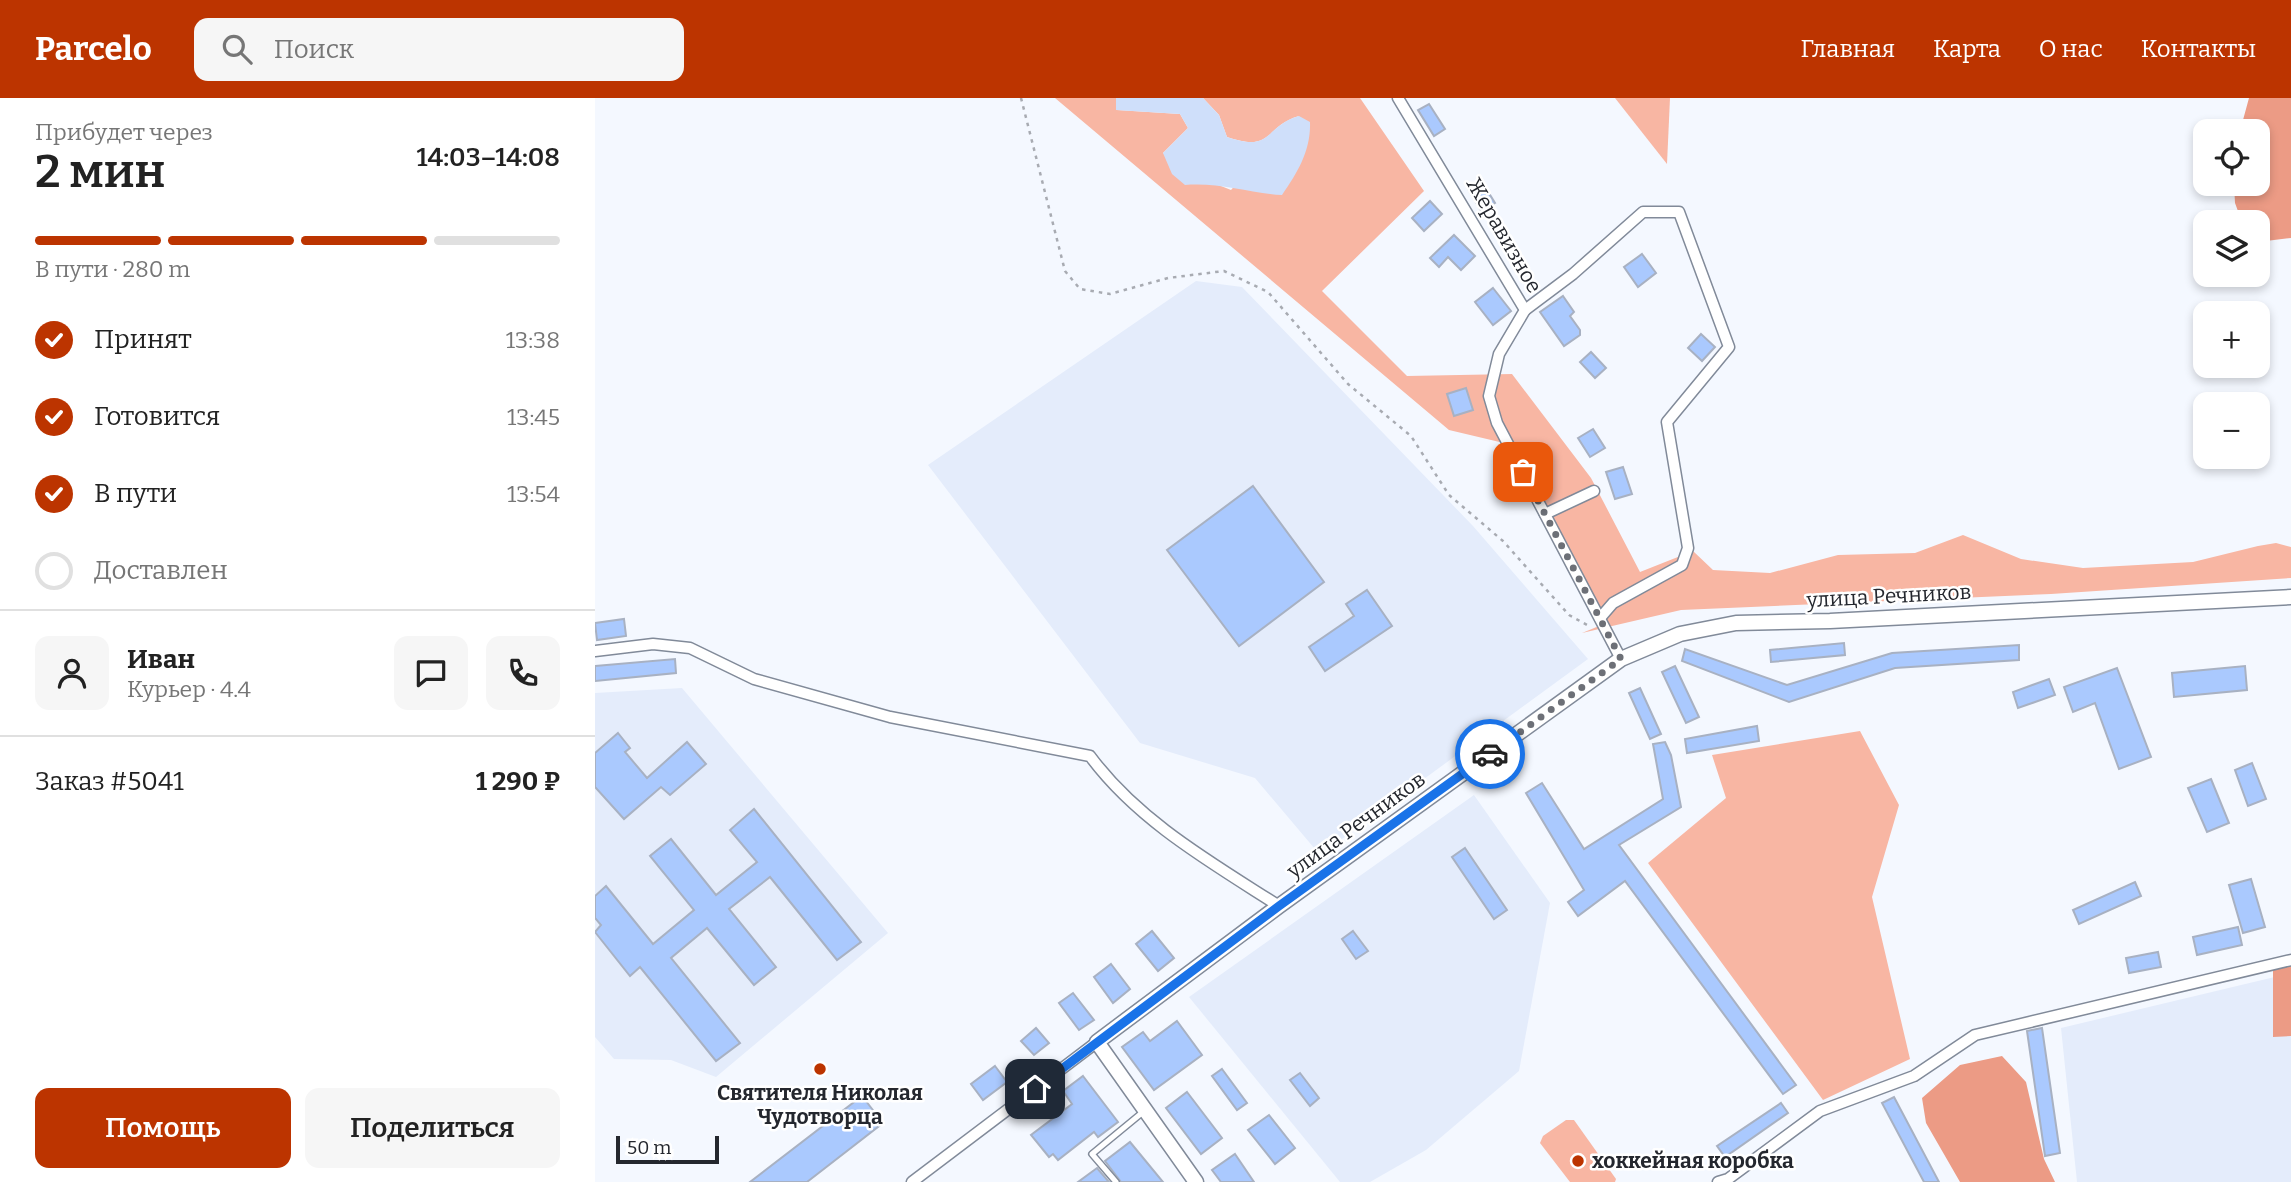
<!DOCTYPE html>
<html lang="ru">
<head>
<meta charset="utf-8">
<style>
  body { margin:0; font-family:Bitter,serif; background:#f6f6f6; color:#222; height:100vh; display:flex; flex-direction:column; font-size:26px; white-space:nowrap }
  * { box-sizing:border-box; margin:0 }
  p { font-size:23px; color:#767676 }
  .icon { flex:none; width:38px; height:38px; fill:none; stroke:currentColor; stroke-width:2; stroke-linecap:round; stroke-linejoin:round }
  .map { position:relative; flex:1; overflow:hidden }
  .drawer { display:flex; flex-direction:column; background:#fff; width:595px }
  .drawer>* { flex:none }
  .controls { position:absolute; left:1598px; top:21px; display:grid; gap:14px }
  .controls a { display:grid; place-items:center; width:77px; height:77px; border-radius:14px; background:#fff; box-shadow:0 4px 10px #0003; font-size:35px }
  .scale { position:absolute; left:21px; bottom:18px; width:103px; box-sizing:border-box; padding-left:7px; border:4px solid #24272e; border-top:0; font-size:19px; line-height:24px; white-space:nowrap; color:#24272e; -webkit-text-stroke:5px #fff; paint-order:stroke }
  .pin { position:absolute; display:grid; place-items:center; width:60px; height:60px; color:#fff; margin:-30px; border-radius:14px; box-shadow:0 4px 10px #0006 }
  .courier { position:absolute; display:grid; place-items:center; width:70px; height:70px; margin:-35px; border:5px solid #1a73e8; border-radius:50%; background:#fff; color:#222; box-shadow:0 2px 9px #0007 }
  .headline em { font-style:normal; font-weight:600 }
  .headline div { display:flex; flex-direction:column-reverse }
  .headline { display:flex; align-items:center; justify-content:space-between; height:119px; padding:0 35px }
  h1 { font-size:46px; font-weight:600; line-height:52px }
  .bar { display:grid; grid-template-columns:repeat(4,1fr); gap:10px 7px; align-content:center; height:84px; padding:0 35px }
  .bar i { height:9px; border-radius:5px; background:#e0e0e0 }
  .bar .current { background:#bc3400 }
  .bar p { grid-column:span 4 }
  .line { display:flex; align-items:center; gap:18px; padding:0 35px; border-top:2px solid #e0e0e0 }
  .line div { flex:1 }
  .round { display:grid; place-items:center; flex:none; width:74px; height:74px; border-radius:14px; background:#f6f6f6 }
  ol { padding:0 35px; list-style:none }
  li { display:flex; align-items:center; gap:21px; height:77px }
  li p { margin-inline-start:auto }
  li .icon { padding:7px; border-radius:50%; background:#bc3400; color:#fff; stroke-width:4 }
  li:last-child { color:#767676 }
  li i { width:38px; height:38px; border:4px solid #e0e0e0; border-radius:50% }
  .primary-button { display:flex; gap:14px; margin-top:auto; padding:14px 35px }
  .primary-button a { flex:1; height:80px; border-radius:14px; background:#bc3400; color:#fff; font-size:28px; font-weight:600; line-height:80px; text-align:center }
  .primary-button a+a { background:#f6f6f6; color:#222 }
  header { display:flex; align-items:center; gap:42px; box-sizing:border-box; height:98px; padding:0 35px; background:#bc3400; color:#fff }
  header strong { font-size:33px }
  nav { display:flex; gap:38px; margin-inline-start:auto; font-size:24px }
  .search { width:490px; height:63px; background:#f6f6f6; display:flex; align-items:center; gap:18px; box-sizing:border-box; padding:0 24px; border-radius:14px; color:#767676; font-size:26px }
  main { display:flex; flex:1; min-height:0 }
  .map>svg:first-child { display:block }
  .built { fill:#e4ecfb }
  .green { fill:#f8b6a3 }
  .forest { fill:#ec9b85 }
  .water { fill:#cfdffa }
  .building { fill:#aac9fe; stroke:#a8b1c2; stroke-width:2 }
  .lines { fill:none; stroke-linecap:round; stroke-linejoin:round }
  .service-casing { stroke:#818a99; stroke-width:8 }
  .minor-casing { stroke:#818a99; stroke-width:13 }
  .tertiary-casing { stroke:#818a99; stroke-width:17 }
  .path { stroke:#a8abb2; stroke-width:2.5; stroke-dasharray:3.5 5; stroke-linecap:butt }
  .service { stroke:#fff; stroke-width:5 }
  .minor { stroke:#fff; stroke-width:10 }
  .tertiary { stroke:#fff; stroke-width:14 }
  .done { stroke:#6d7077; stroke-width:7; stroke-dasharray:0 12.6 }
  .route { stroke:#1a73e8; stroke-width:9 }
  .poi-dot { fill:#bc3400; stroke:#fff; stroke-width:2.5 }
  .labels { text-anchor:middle; stroke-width:5; stroke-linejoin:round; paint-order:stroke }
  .street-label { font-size:21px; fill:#24272e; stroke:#fff }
  .poi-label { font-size:21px; font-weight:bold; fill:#24272e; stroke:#fff }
</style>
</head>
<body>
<header>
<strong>Parcelo</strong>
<div class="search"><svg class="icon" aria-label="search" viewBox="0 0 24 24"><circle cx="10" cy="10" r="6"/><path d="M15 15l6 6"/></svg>Поиск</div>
<nav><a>Главная</a><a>Карта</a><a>О нас</a><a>Контакты</a></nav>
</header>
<main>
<section class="drawer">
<div class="headline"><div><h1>2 мин</h1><p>Прибудет через</p></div><em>14:03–14:08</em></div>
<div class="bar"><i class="current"></i><i class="current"></i><i class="current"></i><i></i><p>В пути · 280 m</p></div>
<ol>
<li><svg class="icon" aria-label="check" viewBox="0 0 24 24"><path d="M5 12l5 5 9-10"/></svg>Принят<p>13:38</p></li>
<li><svg class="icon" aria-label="check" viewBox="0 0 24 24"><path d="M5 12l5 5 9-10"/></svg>Готовится<p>13:45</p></li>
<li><svg class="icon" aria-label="check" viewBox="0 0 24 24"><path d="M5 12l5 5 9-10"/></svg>В пути<p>13:54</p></li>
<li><i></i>Доставлен</li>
</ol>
<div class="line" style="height:126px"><a class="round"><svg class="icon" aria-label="person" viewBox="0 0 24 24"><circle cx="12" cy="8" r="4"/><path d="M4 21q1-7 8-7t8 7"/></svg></a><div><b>Иван</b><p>Курьер · 4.4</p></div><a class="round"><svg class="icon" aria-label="chat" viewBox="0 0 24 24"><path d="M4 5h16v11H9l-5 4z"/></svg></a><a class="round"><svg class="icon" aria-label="phone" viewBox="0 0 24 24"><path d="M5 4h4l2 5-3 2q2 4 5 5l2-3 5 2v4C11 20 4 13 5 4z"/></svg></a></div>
<div class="line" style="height:91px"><div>Заказ #5041</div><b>1 290 ₽</b></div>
<div class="primary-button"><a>Помощь</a><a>Поделиться</a></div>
</section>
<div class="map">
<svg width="1696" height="1084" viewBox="0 0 1696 1084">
  <rect width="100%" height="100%" fill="#f4f8ff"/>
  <g class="built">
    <polygon points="601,183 647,189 878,428 993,561 725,757 660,680 545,645 333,367"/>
    <polygon points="87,590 293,835 121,979 76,962 19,961 0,939 0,595"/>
    <polygon points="879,697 955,805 924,973 831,1052 775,1084 745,1084 594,899"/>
    <polygon points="1688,877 1696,879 1696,1084 1482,1084 1466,930"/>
  </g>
  <g class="green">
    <path d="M460 0H521L522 12 585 16 593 30 568 55 616 84 636 92 704 18C669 28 679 55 632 39L624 17 608 0H765L829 93 727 193 812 278 917 276 996 380 1045 474 1098 453 1118 472 1175 475 1243 457 1320 455 1368 437 1426 461 1488 470 1598 464 1663 448 1681 445 1696 449V480L1456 496 1086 512 987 535 1004 528 913 346 854 332Z"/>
    <polygon points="1020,0 1075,0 1072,66"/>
    <polygon points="1265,633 1304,707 1277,799 1315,961 1228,1002 1053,765 1131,700 1117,657"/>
    <polygon points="971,1022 979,1022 1021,1081 1020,1084 975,1084 945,1045 948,1038"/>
  </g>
  <g class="forest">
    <polygon points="1654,0 1696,0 1696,140 1663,144 1662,124 1647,124 1640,105 1639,86 1662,86 1662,33 1645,33"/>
    <polygon points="1696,868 1696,938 1678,939 1678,870"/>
    <polygon points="1407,958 1431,984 1449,1061 1460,1084 1365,1084 1331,1025 1327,1000 1365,967"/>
  </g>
  <path class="water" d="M521 0H608L624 17 632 39C678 55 669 28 704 18L715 24C716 52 703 74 687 97 654 95 623 84 590 87L577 76 568 55 593 30 585 16 521 12Z"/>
  <g class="building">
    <polygon points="834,6 850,31 839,38 823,12"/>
    <polygon points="887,84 900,105 886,113 873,91"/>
    <polygon points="835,103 847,116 829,133 817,120"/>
    <polygon points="859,137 880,158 866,172 853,159 844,169 835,160"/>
    <polygon points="1047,156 1061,175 1043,189 1029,169"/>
    <polygon points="898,190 916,213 898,227 880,204"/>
    <polygon points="968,198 979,214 975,218 985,232 985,237 969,248 945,214"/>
    <polygon points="1106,236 1120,249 1107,263 1093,250"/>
    <polygon points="996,254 1011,270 1000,280 985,264"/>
    <polygon points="871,290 878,312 859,318 852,296"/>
    <polygon points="998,331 1010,350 995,359 983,340"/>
    <polygon points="1028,369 1037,396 1020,401 1011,374"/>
    <polygon points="658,388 729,484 644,548 572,452"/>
    <polygon points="772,492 797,528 730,573 714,549 759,518 751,506"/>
    <polygon points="29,521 31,538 2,542 0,525"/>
    <polygon points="1249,545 1250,557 1176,564 1175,552"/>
    <polygon points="1424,547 1424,562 1300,570 1194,604 1087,563 1090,551 1192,587 1297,555"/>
    <polygon points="80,561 81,575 0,583 0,568"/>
    <polygon points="1080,568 1104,619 1091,625 1067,574"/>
    <polygon points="1650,568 1652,592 1579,599 1577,575"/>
    <polygon points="1522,570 1556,659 1524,671 1500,605 1478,614 1469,589"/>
    <polygon points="1454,581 1460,597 1423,610 1418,594"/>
    <polygon points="1045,590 1066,636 1055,641 1034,595"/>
    <polygon points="1162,628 1164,643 1092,655 1090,641"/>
    <polygon points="23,635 35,650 30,654 52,680 92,644 111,666 75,697 66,689 29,721 0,689 0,655"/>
    <polygon points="1070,644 1076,657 1086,709 1024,747 1201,987 1188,996 1030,783 983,818 973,804 989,792 931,695 947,685 989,751 1068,701 1058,646"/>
    <polygon points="1657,665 1671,701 1653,708 1640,672"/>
    <polygon points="1616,681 1634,725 1612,734 1593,690"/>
    <polygon points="159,711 266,844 242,862 175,779 134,811 181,869 159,887 112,830 76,860 145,945 121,963 45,869 35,878 0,834 6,827 0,820 0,798 11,788 58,846 99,812 55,758 76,741 121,797 162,764 135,732"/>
    <polygon points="870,750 912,812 899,821 857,759"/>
    <polygon points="1656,781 1670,829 1648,835 1634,787"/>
    <polygon points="1540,784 1546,798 1484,826 1478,812"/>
    <polygon points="1643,829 1647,847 1602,857 1598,839"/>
    <polygon points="557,833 579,860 563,873 541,846"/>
    <polygon points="758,833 773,853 761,861 747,841"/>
    <polygon points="1563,854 1566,869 1534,875 1531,860"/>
    <polygon points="516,866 535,891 518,905 499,879"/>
    <polygon points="478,895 499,922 484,932 464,905"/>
    <polygon points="582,923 607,957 559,992 527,949 548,934 555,943"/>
    <polygon points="441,930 454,945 439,957 426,943"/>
    <polygon points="1447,930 1465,1055 1450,1058 1432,933"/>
    <polygon points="400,968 412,984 388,1002 376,986"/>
    <polygon points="627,971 652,1005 642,1012 617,978"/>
    <polygon points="705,975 724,1000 715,1008 695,982"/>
    <polygon points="488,978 523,1024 503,1039 499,1034 463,1062 458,1056 454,1059 436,1037 477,1006 468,993"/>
    <polygon points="592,994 627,1040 606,1056 571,1010"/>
    <polygon points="267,998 288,1025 212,1084 155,1084"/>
    <polygon points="1299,999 1344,1084 1329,1084 1287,1005"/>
    <polygon points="1186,1005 1193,1015 1130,1059 1122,1048"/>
    <polygon points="674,1017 700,1050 680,1066 653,1032"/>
    <polygon points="535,1044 568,1084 526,1084 510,1063"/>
    <polygon points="640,1056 659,1084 626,1084 617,1072"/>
    <polygon points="502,1070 514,1084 483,1084"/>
  </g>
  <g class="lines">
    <g class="service-casing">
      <polyline id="service" points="521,1084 497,1056 548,1014"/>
    </g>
    <g class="minor-casing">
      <g id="minor">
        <polyline points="803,0 930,212 904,256 894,298 902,325 1026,561"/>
        <polyline points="930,212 978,176 1048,114 1084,114 1134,249 1072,324 1093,450 1087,467 1018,505 1005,520"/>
        <polyline points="950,416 999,393"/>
        <path d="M0 553 58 546 95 550 159 581 295 619 495 658C543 723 617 765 684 808"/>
        <polyline points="317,1084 502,944"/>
        <polyline points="1123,1084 1133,1081 1225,1013 1319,978 1380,937 1696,862"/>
      </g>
    </g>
    <g class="tertiary-casing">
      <polyline id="tertiary" points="601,1084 502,944 684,808 1026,561 1085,536 1141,525 1235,523 1696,499"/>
    </g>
    <polyline class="path" points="426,0 470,173 485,191 515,196 573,180 629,173 673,194 753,286 816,338 854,397 908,443 974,517 994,528"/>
    <use href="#service" class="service"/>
    <use href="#minor" class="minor"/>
    <use href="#tertiary" class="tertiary"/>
  </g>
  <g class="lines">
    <polyline class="done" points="895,656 1026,561 928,374"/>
    <polyline class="route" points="440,991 684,808 895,656"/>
  </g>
  <g class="poi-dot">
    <circle cx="225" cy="971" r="7"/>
    <circle cx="983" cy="1063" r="7"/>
  </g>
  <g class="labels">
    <g class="street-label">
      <text transform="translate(909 137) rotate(60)" y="7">Жеравизное</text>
      <text transform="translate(1294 498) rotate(-3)" y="7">улица Речников</text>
      <text transform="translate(761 727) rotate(-36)" y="7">улица Речников</text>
    </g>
    <g class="poi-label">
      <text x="225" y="1002">Святителя Николая<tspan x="225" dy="24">Чудотворца</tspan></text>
      <text x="997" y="1070" text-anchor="start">хоккейная коробка</text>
    </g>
  </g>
</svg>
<div class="controls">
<a><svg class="icon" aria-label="locate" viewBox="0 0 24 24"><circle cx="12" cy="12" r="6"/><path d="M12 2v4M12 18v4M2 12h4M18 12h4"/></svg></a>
<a><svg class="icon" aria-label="layers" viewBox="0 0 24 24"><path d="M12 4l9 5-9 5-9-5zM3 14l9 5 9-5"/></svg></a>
<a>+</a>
<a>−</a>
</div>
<div class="scale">50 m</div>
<div class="pin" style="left:928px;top:374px;background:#ea580c"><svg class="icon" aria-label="bag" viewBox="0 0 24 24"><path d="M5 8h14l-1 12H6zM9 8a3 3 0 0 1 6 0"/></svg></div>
<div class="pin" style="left:440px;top:991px;background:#1f2937"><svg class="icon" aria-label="home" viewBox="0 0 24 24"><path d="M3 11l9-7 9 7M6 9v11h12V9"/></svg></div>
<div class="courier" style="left:895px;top:656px"><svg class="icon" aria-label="car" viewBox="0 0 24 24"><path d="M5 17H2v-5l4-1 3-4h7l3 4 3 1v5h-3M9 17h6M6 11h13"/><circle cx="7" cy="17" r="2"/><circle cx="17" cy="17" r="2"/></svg></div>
</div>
</main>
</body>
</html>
